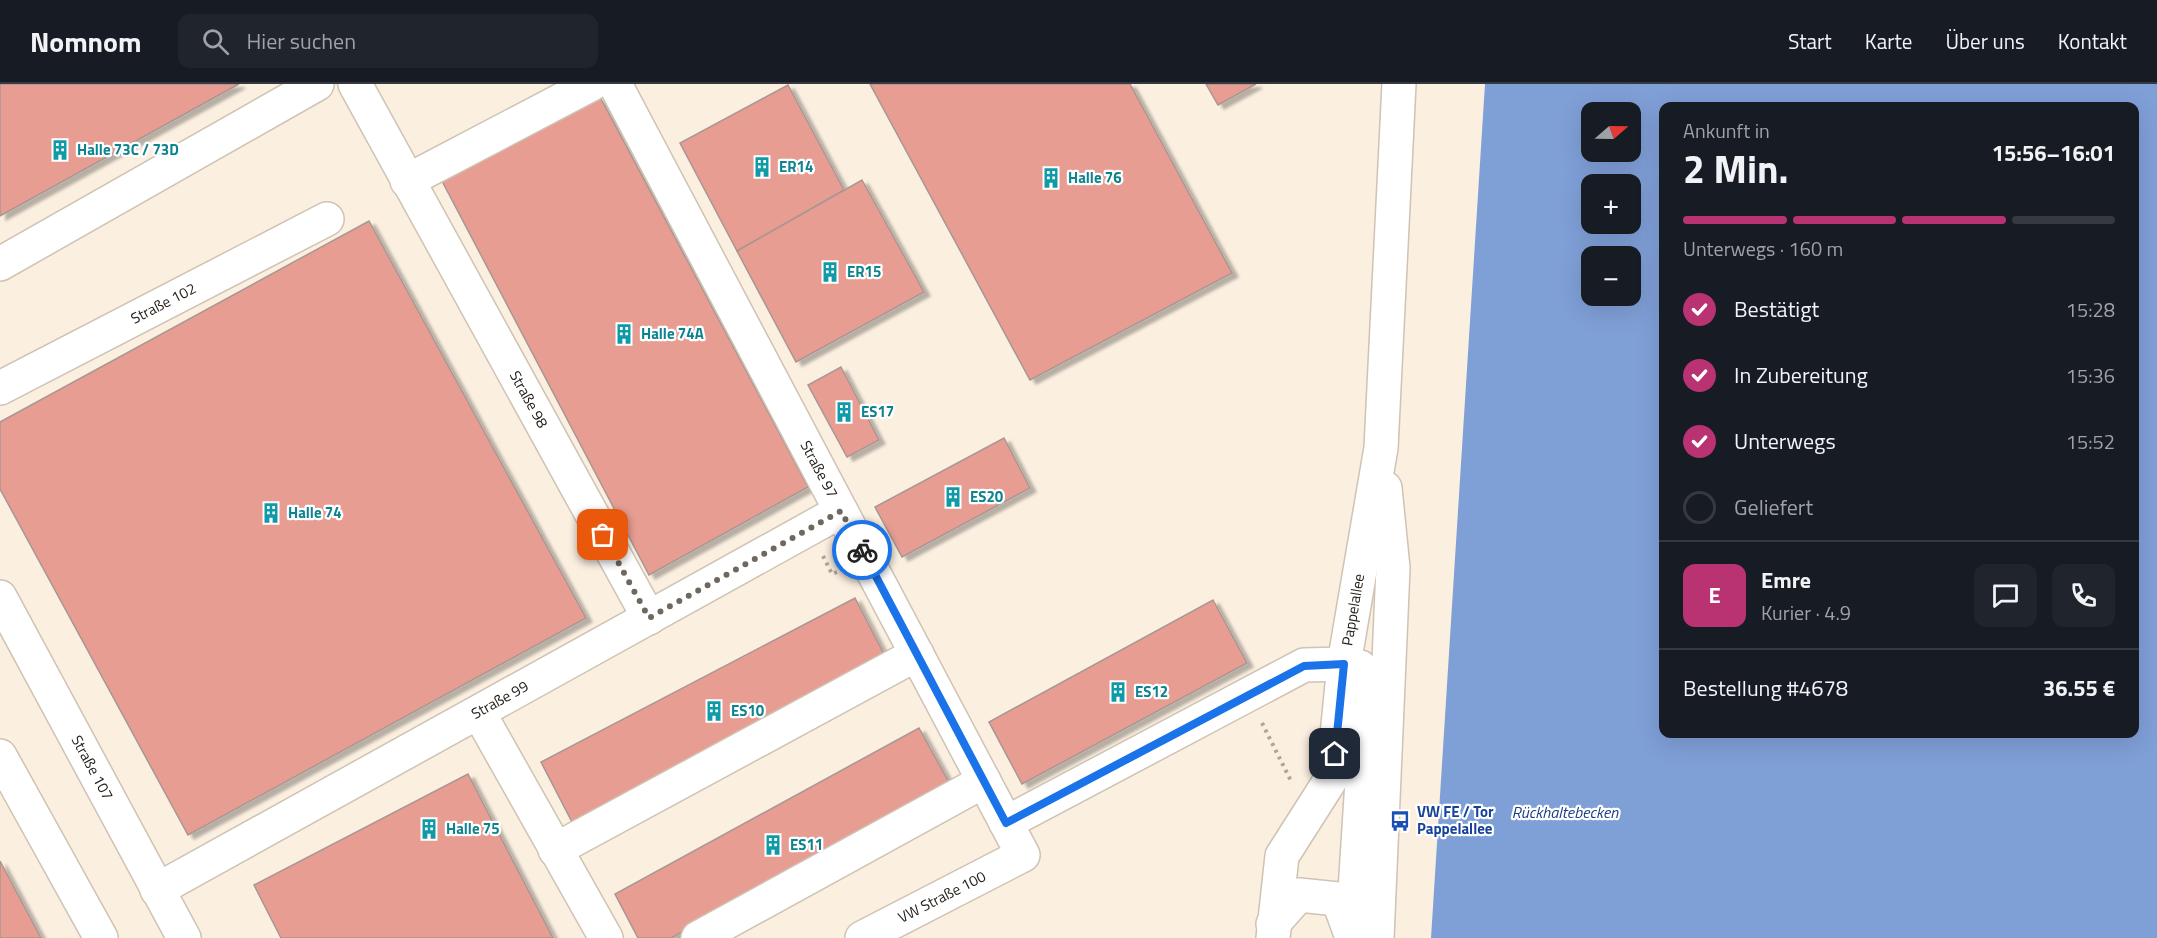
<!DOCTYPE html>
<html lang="de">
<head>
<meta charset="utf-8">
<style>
  body { margin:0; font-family:"Titillium Web",sans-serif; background:#20242c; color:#f1f3f6; height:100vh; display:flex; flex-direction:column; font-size:22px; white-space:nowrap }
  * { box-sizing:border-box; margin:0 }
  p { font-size:20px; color:#9ea1a6 }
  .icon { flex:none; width:33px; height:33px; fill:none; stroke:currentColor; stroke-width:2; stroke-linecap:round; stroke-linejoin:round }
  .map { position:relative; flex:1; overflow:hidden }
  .side { position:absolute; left:1659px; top:18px; width:480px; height:636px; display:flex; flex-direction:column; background:#171b24; border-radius:12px; box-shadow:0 6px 24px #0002 }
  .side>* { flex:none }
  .needle { width:39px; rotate:70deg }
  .buttons { position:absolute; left:1581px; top:18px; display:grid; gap:12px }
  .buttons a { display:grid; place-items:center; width:60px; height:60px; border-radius:12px; background:#171b24; box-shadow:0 6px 24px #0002; font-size:30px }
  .pin { position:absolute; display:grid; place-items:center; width:51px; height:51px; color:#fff; margin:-26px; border-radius:12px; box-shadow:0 3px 9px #0006 }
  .courier { position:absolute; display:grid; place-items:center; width:60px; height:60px; margin:-30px; border:4px solid #1a73e8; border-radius:50%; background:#fff; color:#222; box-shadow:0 2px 8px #0007 }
  .overview em { font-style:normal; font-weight:700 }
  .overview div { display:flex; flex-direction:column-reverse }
  .overview { display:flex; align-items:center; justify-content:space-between; height:102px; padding:0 24px }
  h1 { font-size:39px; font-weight:700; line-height:45px }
  .bar { display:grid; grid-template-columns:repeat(4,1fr); gap:9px 6px; align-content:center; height:72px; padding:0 24px }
  .bar i { height:8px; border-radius:4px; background:#363941 }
  .bar .selected { background:#b93271 }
  .bar p { grid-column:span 4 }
  .line { display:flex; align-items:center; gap:15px; padding:0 24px; border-top:2px solid #363941 }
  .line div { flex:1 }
  .round { display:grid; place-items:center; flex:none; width:63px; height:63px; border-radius:12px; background:#20242c }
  ol { padding:0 24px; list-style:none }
  li { display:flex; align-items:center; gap:18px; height:66px }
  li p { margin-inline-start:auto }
  li .icon { padding:6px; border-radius:50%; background:#b93271; color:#fff; stroke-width:4 }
  li:last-child { color:#9ea1a6 }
  li i { width:33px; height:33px; border:3px solid #363941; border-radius:50% }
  header { display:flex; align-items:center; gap:36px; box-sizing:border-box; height:84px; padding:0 30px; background:#171b24; border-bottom:2px solid #363941 }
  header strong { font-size:28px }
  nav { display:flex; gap:33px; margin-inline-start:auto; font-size:21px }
  .search { width:420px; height:54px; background:#20242c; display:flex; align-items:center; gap:15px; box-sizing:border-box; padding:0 21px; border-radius:12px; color:#9ea1a6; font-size:22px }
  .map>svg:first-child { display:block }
  .water { fill:#7f9fd7; fill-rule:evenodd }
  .building { fill:#e79d92; stroke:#a99693; stroke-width:1.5; filter:url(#shadow) }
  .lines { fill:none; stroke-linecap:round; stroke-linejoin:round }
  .minor-casing { stroke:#cec3b4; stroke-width:36 }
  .path { stroke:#afa69a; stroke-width:4; stroke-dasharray:3 4.5; stroke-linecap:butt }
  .minor { stroke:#fff; stroke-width:33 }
  .done { stroke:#6f685f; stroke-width:6; stroke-dasharray:0 10.8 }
  .route { stroke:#1a73e8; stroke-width:8 }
  .labels { text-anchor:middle; stroke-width:4.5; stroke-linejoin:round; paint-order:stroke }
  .culture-label { font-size:15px; font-weight:bold; fill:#0d838f; stroke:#fff; text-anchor:start }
  .street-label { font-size:15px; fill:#24201a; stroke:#fff }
  .transit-label { font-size:15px; font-weight:bold; fill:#164399; stroke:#fff; text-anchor:start }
  .water-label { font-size:16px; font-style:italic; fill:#1a3e81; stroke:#fff }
</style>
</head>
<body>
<header>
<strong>Nomnom</strong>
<div class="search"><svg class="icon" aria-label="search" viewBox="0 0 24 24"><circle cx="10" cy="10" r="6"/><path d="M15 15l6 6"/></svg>Hier suchen</div>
<nav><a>Start</a><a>Karte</a><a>Über uns</a><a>Kontakt</a></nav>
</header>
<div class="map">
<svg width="2157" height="854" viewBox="0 0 2157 854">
  <defs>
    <filter id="shadow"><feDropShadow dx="6" dy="4" stdDeviation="1.5" flood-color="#0004"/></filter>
  </defs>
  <rect width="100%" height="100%" fill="#fbefe0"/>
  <path class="water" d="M1485 0H2157V854H1431ZM1664 22H2134V650H1664ZM1592 28H1630V68H1592ZM1592 100H1630V140H1592ZM1592 172H1630V212H1592Z"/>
  <g class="building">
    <polygon points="0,0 239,0 0,132"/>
    <polygon points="870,0 1130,0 1232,189 1030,296"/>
    <polygon points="1206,0 1256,0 1218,21"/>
    <polygon points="788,1 844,106 737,167 680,59"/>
    <polygon points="600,13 808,403 649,491 442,97"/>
    <polygon points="862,96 924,208 796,278 737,167"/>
    <polygon points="369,137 586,534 188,751 0,405 0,338"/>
    <polygon points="841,283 879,356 847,373 808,301"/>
    <polygon points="1004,354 1030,404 902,473 875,423"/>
    <polygon points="855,514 887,576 573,740 541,678"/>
    <polygon points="1213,516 1247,579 1022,700 989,638"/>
    <polygon points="919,644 951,702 671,854 638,854 615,810"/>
    <polygon points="468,690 553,854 281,854 254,801"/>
    <polygon points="0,777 41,854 0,854"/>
  </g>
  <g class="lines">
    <g class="minor-casing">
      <g id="minor">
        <path id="s1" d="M355 0 649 534"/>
        <path id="s2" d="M615 0 1023 771 862 854"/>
        <polyline points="407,97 592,0"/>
        <polyline points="0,180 317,0"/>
        <path id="s3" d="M0 304 327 135"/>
        <path id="s4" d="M0 513 184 854"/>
        <polyline points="479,629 606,854"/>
        <polyline points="0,672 101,854"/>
        <polyline points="1006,739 1304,581 1344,580 1360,583 1368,603 1352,854"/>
        <polyline points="555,766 917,570"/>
        <path id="s5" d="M157 806 841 427"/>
        <polyline points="1273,840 1299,811 1338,815 1351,851"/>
        <polyline points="698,854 984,697"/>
        <path id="s6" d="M1273 854 1282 772 1333 692 1344 580 1381 364 1399 0"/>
        <polyline points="1377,854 1393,484 1385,404"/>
      </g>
    </g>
    <g class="path">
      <polyline points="823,472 832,490 837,488"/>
      <polyline points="1262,639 1291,697"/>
    </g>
    <use href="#minor" class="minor"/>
  </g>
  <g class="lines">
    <polyline class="done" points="603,451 649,534 841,427 862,466"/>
    <polyline class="route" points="862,466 1006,739 1304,582 1344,580 1335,670"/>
  </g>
  <defs>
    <g id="building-bare" transform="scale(1.62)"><path d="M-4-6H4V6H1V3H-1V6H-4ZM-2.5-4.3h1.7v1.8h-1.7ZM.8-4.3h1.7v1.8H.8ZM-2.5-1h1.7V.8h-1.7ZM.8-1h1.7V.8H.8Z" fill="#0f9aa8" stroke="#fff" stroke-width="2.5" paint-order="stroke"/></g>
    <g id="bus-bare" transform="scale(1.62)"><path d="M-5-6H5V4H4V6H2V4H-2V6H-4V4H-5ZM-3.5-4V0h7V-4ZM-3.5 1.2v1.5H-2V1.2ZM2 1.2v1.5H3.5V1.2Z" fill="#1a4fb4" stroke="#fff" stroke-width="2.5" paint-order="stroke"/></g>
  </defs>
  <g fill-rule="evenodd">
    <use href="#building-bare" x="60" y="66"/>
    <use href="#building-bare" x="762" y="83"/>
    <use href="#building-bare" x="1051" y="94"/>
    <use href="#building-bare" x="830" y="188"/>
    <use href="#building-bare" x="624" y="250"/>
    <use href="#building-bare" x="844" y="328"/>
    <use href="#building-bare" x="953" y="413"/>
    <use href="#building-bare" x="271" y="429"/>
    <use href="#building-bare" x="1118" y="608"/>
    <use href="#building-bare" x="714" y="627"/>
    <use href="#bus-bare" x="1400" y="737"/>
    <use href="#building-bare" x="429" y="745"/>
    <use href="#building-bare" x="773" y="761"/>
  </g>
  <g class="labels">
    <g class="culture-label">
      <text x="77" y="71">Halle 73C / 73D</text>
      <text x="779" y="88">ER14</text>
      <text x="1068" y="99">Halle 76</text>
      <text x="847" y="193">ER15</text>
      <text x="641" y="255">Halle 74A</text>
      <text x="861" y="333">ES17</text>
      <text x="970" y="418">ES20</text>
      <text x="288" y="434">Halle 74</text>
      <text x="1135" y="613">ES12</text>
      <text x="731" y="632">ES10</text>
      <text x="446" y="750">Halle 75</text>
      <text x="790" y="766">ES11</text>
    </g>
    <g class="street-label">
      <text dy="5" stroke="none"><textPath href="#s3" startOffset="184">Straße 102</textPath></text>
      <text dy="5" stroke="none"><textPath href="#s1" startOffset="360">Straße 98</textPath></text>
      <text dy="5" stroke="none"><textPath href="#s2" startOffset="436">Straße 97</textPath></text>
      <text dy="5" stroke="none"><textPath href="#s6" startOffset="345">Pappelallee</textPath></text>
      <text dy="5" stroke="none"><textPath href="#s5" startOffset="392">Straße 99</textPath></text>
      <text dy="5" stroke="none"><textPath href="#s4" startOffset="194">Straße 107</textPath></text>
      <text transform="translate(942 813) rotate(-27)" y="5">VW Straße 100</text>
    </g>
    <g class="transit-label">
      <text x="1417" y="733">VW FE / Tor<tspan x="1417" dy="17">Pappelallee</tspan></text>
    </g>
    <g class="water-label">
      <text x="1565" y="734">Rückhaltebecken</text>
    </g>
  </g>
</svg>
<div class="buttons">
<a><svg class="needle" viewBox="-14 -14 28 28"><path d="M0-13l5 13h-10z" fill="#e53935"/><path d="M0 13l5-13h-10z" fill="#9ea1a6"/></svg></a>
<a>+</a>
<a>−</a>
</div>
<div class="pin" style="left:603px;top:451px;background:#ea580c"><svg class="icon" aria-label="bag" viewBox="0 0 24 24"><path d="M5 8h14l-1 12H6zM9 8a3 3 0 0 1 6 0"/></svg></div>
<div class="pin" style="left:1335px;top:670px;background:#1f2937"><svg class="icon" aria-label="home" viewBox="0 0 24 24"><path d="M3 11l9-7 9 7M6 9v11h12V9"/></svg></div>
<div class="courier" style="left:862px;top:466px"><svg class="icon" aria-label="bike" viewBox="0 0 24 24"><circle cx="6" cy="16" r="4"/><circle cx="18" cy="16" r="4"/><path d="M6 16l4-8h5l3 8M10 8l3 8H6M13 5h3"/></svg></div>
<section class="side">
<div class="overview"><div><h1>2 Min.</h1><p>Ankunft in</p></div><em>15:56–16:01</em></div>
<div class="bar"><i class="selected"></i><i class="selected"></i><i class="selected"></i><i></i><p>Unterwegs · 160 m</p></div>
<ol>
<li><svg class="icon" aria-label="check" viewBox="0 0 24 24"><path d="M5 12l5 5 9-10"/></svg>Bestätigt<p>15:28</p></li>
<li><svg class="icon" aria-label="check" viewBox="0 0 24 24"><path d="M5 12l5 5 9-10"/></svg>In Zubereitung<p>15:36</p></li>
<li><svg class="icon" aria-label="check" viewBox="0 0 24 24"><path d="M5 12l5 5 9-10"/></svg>Unterwegs<p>15:52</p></li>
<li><i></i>Geliefert</li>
</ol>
<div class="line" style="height:108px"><b class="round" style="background:#b93271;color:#fff">E</b><div><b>Emre</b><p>Kurier · 4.9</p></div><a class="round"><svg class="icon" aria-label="chat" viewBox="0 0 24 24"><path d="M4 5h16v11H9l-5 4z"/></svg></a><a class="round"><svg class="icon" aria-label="phone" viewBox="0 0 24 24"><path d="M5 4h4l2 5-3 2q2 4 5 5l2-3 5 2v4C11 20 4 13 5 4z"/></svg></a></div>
<div class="line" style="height:78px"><div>Bestellung #4678</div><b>36.55 €</b></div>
</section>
</div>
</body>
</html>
